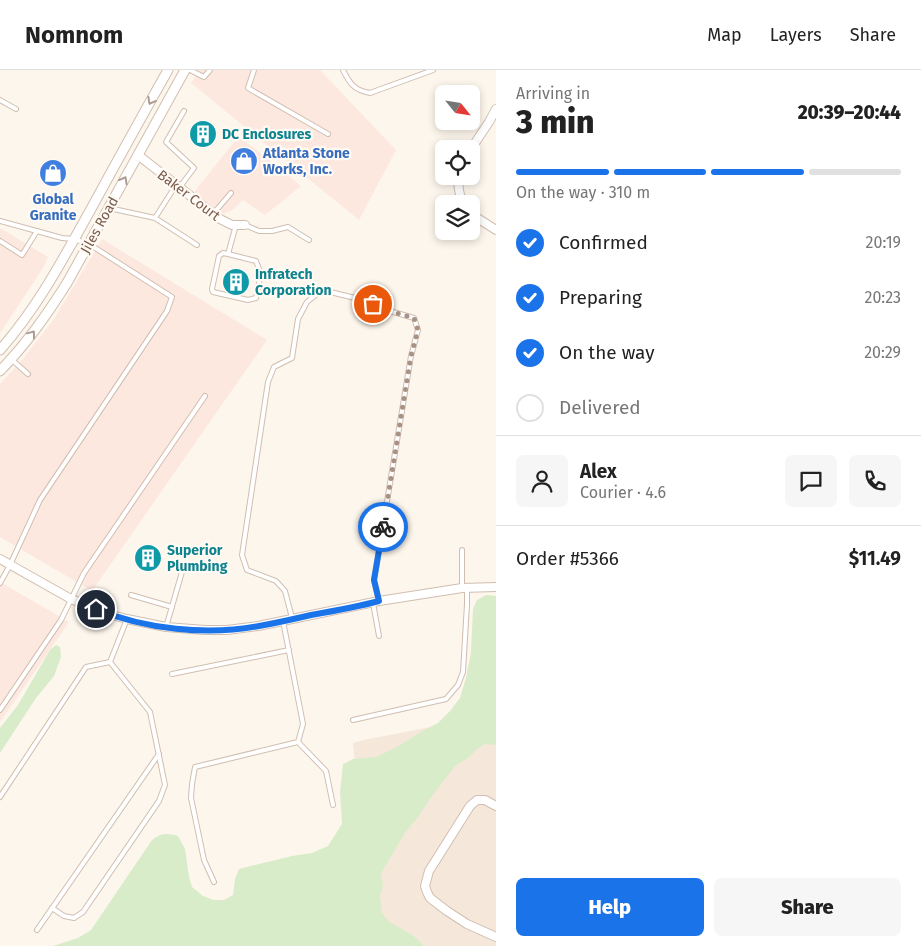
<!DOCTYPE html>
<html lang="en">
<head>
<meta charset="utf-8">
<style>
  body { margin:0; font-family:"Fira Sans",sans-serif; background:#f6f6f6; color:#222; height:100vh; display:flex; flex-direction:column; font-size:19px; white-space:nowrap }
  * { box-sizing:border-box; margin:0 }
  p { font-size:16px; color:#767676 }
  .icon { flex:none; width:28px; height:28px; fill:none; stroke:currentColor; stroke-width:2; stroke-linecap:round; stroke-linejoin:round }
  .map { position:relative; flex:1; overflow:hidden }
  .drawer { display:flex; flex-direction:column; background:#fff; width:425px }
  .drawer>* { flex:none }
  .needle { width:32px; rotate:120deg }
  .fabs { position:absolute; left:435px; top:15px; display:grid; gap:10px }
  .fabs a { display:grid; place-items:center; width:45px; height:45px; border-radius:8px; background:#fff; box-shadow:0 2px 8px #0003; font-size:25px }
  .pin { position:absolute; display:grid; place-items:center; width:42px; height:42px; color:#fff; margin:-21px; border:2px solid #fff; border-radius:50%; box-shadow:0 1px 5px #0007 }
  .courier { position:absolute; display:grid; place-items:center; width:50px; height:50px; margin:-25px; border:4px solid #1a73e8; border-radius:50%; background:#fff; color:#222; box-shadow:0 1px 6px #0007 }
  .summary em { font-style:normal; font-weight:800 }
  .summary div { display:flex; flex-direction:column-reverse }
  .summary { display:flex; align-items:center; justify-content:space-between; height:85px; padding:0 20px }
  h1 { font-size:32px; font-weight:800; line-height:38px }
  .bar { display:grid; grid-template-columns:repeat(4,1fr); gap:8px 5px; align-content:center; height:60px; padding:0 20px }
  .bar i { height:6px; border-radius:4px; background:#e0e0e0 }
  .bar .selected { background:#1a73e8 }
  .bar p { grid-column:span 4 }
  .line { display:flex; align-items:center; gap:12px; padding:0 20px; border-top:1px solid #e0e0e0 }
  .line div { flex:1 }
  .round { display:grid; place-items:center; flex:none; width:52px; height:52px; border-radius:8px; background:#f6f6f6 }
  ol { padding:0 20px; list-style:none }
  li { display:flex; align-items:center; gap:15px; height:55px }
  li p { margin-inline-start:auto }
  li .icon { padding:5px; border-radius:50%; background:#1a73e8; color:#fff; stroke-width:4 }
  li:last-child { color:#767676 }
  li i { width:28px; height:28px; border:2px solid #e0e0e0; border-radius:50% }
  .action { display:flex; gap:10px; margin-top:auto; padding:10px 20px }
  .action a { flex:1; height:58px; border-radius:8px; background:#1a73e8; color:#fff; font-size:20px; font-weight:800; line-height:58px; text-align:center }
  .action a+a { background:#f6f6f6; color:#222 }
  header { display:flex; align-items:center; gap:30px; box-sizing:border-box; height:70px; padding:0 25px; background:#fff; border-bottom:1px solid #e0e0e0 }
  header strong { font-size:24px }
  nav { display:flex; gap:28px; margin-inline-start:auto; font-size:18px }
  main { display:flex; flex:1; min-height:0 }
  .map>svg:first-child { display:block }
  .residential { fill:#f5e8da }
  .commercial { fill:#fde8e0 }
  .green { fill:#d8ecc9 }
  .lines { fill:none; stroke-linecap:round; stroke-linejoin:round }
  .service-casing { stroke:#d1beb0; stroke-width:6 }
  .minor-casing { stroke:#d1beb0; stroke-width:10 }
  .tertiary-casing { stroke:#d1beb0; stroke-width:11 }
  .service { stroke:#fff; stroke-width:4 }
  .minor { stroke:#fff; stroke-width:8 }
  .tertiary { stroke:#fff; stroke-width:9 }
  .oneway { stroke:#af9d94 }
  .done { stroke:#a89285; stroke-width:5; stroke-dasharray:0 9 }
  .route { stroke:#1a73e8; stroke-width:6 }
  .labels { text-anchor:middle; stroke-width:4.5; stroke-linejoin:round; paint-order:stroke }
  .culture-label { font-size:14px; font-weight:bold; fill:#0d838f; stroke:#fffaf3; text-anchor:start }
  .shop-label { font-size:14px; font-weight:bold; fill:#366cbe; stroke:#fffaf3; text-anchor:start }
  .street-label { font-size:14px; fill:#7a5c4d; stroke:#fffaf3 }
</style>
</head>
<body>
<header>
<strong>Nomnom</strong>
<nav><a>Map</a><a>Layers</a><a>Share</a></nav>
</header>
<main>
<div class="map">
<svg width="496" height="876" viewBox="0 0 496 876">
  <rect width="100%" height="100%" fill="#fdf6ec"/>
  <polygon class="residential" points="466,650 496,656 496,876 370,876 353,673 364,670"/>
  <g class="commercial">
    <polygon points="200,0 320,0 396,80 359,150 191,13"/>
    <polygon points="239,66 301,116 265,145 243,130 235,138 224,144 194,122"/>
    <polygon points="0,158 48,187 43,198 0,263"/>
    <polygon points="102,169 267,270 92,521 0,467 0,314 22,290 54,249"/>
    <polygon points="0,512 69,552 0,652"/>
  </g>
  <g class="green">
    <path d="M486 525 496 526V675L485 674 478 678 468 688 455 696 432 726 418 747 405 763 381 803 383 816 380 826 382 843 388 851 414 866 424 876H53L78 868 91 860 152 770C161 763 167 763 178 766L185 779 189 807 192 817 203 826 213 830H224L233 825 235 809 239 799 292 786 312 783 328 776 342 754 340 722 343 694 353 689 376 687 397 677 424 660 438 653 450 641 460 628 466 608 471 582 473 539 477 530Z"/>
    <polygon points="56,575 60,577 61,587 54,606 36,628 0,683 0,658 18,635 50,580"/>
  </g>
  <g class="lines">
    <g class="service-casing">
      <g id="service">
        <polyline points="190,0 204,7 210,0"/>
        <polyline points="254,0 248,18 328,64"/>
        <path d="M343 0C350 14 354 20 370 23L433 0"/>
        <polyline points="0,30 16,39"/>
        <polyline points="179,118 194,98 166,72 184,41"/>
        <polyline points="109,138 155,148 176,115"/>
        <polyline points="213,144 231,123"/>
        <polyline points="155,148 197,175"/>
        <polyline points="0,151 62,168 74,169 89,174 172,227 167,241 40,430 10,495 0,513"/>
        <polyline points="245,155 259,161 272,161 288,157 309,170"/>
        <polyline points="0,171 22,185 37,161"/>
        <polyline points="228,184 256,191 261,204 256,228 248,230 213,222 212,219 219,186 223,183 228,184 236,155"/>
        <polyline points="11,289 28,304"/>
        <polyline points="462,518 462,480"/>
        <polyline points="131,525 172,537"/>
        <polyline points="373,533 379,566"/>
        <polyline points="292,548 285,521 276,511 247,500 242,485 268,312 274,297 292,288 298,249 307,232 322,220 355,228 390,241 414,248 418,260 411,286 374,510 379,531"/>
        <polyline points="166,557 182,502"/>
        <polyline points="110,592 127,549"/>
        <polyline points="172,604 289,580"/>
        <polyline points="0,640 61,550 84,503 205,326"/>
        <polyline points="353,650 446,629 458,615 463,602 467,534 467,517"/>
        <polyline points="298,672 326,701 333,735"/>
        <polyline points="0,727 86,597 110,592"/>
        <polyline points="214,812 204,790 191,728 192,714 195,697 298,672 303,654 283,551"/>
        <polyline points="52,838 64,846 74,848 83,842 159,731 165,715 150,642 110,592"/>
        <polyline points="37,860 159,684"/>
      </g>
    </g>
    <g class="minor-casing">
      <g id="minor">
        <polyline points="471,79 489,52 496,39"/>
        <polyline points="138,85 220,149 232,155 245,155"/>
        <path d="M459 106C457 116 459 124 463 134"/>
        <polyline points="471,144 496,160"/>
        <polyline points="0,489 71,529 108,544 127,549 166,557 205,560 227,560 258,556 379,531 462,518 496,517"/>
        <polyline points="496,736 485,730 477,730 470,736 429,801 425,816 427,822 430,828 447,841 467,854 496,867"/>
      </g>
    </g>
    <g class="tertiary-casing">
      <g id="tertiary">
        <path d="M0 280C38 237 63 189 91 139 116 93 142 46 168 0"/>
        <path d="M0 301C27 273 46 246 67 213L185 0"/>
      </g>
    </g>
    <use href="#service" class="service"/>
    <use href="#minor" class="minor"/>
    <use href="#tertiary" class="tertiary"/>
  </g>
  <defs><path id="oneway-chevron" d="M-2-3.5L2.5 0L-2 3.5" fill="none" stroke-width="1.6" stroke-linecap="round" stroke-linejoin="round" transform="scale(1.25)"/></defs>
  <g class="oneway">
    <use href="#oneway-chevron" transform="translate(151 31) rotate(119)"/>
    <use href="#oneway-chevron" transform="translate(124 110) rotate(-61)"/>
    <use href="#oneway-chevron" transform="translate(32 264) rotate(-53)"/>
  </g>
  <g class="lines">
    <polyline class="done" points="373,234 390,241 414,248 418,260 411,286 383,457"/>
    <path class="route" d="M96 539C144 559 207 566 259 556 276 553 294 549 311 545 334 541 357 537 379 531L374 510 383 457"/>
  </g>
  <defs>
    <g id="building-disc" transform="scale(1.4375)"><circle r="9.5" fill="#0f9aa8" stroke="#fffaf3"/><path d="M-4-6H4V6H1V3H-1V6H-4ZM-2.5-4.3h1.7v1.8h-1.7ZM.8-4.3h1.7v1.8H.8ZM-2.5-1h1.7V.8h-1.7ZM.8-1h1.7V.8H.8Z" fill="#fff"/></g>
    <g id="shop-disc" transform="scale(1.4375)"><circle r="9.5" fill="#3f7fe0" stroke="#fffaf3"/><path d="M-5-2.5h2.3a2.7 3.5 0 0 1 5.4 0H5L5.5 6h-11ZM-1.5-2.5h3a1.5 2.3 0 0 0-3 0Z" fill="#fff"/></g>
  </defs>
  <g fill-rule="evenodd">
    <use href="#building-disc" x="203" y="64"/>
    <use href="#shop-disc" x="244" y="91"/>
    <use href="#shop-disc" x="53" y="103"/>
    <use href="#building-disc" x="236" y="212"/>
    <use href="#building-disc" x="148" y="488"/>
  </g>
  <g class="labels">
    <g class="culture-label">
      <text x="222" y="69">DC Enclosures</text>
      <text x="255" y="209">Infratech<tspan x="255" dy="16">Corporation</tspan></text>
      <text x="167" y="485">Superior<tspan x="167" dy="16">Plumbing</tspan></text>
    </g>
    <g class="shop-label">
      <text x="263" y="88">Atlanta Stone<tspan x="263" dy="16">Works, Inc.</tspan></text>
      <text x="53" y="134" text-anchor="middle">Global<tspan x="53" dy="16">Granite</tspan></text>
    </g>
    <g class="street-label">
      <text transform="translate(189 125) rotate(37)" y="5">Baker Court</text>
      <text transform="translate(99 155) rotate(-61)" y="5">Jiles Road</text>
    </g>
  </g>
</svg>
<div class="fabs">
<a><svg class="needle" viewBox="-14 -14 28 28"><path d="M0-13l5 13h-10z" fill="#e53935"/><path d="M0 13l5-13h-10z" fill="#767676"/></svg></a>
<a><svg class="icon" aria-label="locate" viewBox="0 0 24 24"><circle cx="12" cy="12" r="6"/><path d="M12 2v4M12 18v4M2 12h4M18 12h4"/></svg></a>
<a><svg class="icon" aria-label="layers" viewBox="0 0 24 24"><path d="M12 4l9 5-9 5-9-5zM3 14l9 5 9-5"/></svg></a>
</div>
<div class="pin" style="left:373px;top:234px;background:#ea580c"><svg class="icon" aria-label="bag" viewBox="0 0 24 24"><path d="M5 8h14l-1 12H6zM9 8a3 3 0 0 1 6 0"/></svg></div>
<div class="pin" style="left:96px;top:539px;background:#1f2937"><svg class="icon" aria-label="home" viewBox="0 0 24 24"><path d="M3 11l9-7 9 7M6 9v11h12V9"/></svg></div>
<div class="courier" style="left:383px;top:457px"><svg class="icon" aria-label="bike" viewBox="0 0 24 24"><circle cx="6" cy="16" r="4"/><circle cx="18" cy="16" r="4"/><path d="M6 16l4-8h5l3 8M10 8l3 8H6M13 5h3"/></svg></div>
</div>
<section class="drawer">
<div class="summary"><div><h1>3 min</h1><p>Arriving in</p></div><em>20:39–20:44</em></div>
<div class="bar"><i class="selected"></i><i class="selected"></i><i class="selected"></i><i></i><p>On the way · 310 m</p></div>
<ol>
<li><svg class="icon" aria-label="check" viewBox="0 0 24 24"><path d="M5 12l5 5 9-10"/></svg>Confirmed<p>20:19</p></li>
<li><svg class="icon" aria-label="check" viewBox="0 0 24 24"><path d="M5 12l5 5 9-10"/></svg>Preparing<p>20:23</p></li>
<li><svg class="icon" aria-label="check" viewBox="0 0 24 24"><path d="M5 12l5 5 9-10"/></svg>On the way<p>20:29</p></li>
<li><i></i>Delivered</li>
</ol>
<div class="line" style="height:90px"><a class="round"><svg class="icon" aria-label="person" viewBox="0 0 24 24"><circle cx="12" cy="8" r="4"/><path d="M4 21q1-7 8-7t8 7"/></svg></a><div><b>Alex</b><p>Courier · 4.6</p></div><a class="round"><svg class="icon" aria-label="chat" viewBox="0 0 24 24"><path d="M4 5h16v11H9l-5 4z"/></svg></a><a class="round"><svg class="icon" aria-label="phone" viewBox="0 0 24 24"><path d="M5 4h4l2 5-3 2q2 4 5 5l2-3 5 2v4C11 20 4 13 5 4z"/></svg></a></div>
<div class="line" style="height:65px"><div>Order #5366</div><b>$11.49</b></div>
<div class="action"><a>Help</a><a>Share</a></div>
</section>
</main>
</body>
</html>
